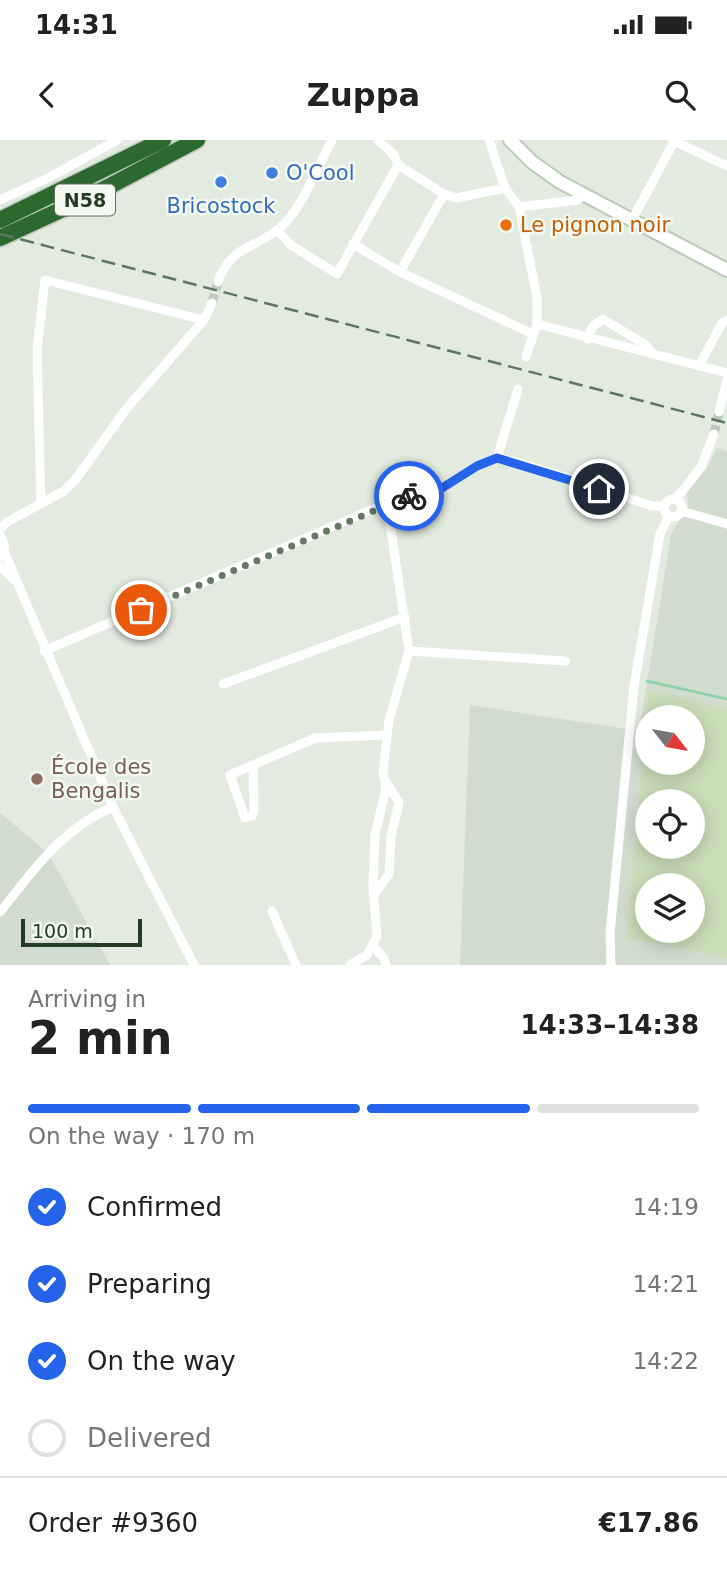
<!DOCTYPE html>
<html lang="en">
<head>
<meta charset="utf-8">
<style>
  body { margin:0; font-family:"DejaVu Sans",sans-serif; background:#f2f2f2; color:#222; height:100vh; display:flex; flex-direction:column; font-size:26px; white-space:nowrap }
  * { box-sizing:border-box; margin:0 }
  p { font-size:23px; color:#767676 }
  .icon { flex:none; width:38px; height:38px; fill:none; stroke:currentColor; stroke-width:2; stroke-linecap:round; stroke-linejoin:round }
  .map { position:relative; height:825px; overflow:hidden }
  .panel { display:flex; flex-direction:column; background:#fff; flex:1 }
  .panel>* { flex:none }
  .needle { width:46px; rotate:121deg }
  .controls { position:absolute; left:635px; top:565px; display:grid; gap:14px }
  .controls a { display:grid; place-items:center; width:70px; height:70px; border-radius:50%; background:#fff; box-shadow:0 4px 18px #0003; font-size:35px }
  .scale { position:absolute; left:21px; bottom:18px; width:121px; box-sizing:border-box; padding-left:7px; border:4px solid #213c21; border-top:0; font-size:19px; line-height:24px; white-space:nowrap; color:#213c21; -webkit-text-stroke:5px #f3f8f1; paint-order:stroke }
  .pin { position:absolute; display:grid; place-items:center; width:60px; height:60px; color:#fff; margin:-30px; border:4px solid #fff; border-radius:50%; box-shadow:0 2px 7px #0007 }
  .courier { position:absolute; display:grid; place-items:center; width:70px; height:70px; margin:-35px; border:5px solid #2563eb; border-radius:50%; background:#fff; color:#222; box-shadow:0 2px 9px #0007 }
  .summary em { font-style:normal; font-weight:700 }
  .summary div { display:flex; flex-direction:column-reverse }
  .summary { display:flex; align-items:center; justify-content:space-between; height:119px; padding:0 28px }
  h1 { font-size:46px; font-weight:700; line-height:52px }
  .bar { display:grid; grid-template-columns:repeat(4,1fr); gap:10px 7px; align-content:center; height:84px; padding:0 28px }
  .bar i { height:9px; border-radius:5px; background:#e0e0e0 }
  .bar .on { background:#2563eb }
  .bar p { grid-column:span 4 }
  .line { display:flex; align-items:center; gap:18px; padding:0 28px; border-top:2px solid #e0e0e0 }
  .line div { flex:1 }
  ol { padding:0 28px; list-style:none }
  li { display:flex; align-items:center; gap:21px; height:77px }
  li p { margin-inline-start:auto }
  li .icon { padding:7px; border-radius:50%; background:#2563eb; color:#fff; stroke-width:4 }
  li:last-child { color:#767676 }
  li i { width:38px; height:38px; border:4px solid #e0e0e0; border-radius:50% }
  .status { display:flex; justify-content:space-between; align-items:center; height:49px; padding:0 35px; background:#fff; direction:ltr }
  .status svg { height:19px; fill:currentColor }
  header { display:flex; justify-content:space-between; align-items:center; height:91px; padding:0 28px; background:#fff; font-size:32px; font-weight:700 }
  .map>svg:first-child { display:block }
  .built { fill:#d1dbce; fill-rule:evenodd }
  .green { fill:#caddb9; fill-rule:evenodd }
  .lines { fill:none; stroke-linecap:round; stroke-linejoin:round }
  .stream { stroke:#87d2a5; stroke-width:2.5 }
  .street-tunnel { stroke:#bcc8ba; stroke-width:9; stroke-dasharray:9 4.5; stroke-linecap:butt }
  .secondary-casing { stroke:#b6cbb3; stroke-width:16 }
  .highway-casing { stroke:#c1c8c1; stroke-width:19 }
  .street { stroke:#fff; stroke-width:9 }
  .secondary { stroke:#fff; stroke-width:12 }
  .highway { stroke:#2c692f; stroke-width:16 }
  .rail { stroke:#5b785b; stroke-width:2.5; stroke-dasharray:14 7; stroke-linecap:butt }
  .done { stroke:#657964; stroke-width:7; stroke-dasharray:0 12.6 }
  .route { stroke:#2563eb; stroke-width:9 }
  .shop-dot { fill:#3f7fe0; stroke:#f3f8f1; stroke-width:2.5 }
  .food-dot { fill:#e8710a; stroke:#f3f8f1; stroke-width:2.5 }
  .education-dot { fill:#8d6e63; stroke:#f3f8f1; stroke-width:2.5 }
  .labels { text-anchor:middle; stroke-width:5; stroke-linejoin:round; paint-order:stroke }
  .shield { fill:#f3f8f1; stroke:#60745f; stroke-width:2 }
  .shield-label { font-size:19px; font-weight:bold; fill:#213c21 }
  .shop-label { font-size:21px; fill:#366cbe; stroke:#f3f8f1; text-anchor:start }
  .food-label { font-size:21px; fill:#c56008; stroke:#f3f8f1; text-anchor:start }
  .education-label { font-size:21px; fill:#785e54; stroke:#f3f8f1; text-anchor:start }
</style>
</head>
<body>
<div class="status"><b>14:31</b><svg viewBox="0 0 49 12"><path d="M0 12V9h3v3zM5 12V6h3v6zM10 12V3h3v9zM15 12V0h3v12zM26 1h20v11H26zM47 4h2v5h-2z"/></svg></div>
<header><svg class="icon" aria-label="back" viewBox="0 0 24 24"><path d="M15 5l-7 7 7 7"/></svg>Zuppa<svg class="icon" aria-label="search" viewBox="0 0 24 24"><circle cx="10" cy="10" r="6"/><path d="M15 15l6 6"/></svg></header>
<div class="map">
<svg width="727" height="825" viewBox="0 0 727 825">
  <rect width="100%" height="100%" fill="#e3ebe0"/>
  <g class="built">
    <path d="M717 308 727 311V825H460L470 565 639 591 671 395 688 366 687 353 708 327ZM648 578H693V623H648ZM648 662H693V707H648ZM648 746H693V791H648Z"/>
    <polygon points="0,673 48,713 110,825 0,825"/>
  </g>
  <path class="green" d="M649 550 727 569V818L627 797ZM648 578H693V623H648ZM648 662H693V707H648ZM648 746H693V791H648Z"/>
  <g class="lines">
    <polyline class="stream" points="647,541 727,559"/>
    <g class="street-tunnel">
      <polyline points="212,163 218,142"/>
      <polyline points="714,294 719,272"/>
    </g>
    <g class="secondary-casing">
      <polyline id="secondary" points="510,0 532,22 560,42 727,130"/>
    </g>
    <g class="highway-casing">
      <g id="highway">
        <polyline points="0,80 163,0"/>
        <polyline points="0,98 89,57 197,0"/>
      </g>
    </g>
    <g class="street">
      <polyline points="378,0 394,15 398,25 444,54 456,58 505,48"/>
      <polyline points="489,0 505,48 519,67 577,60 584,55"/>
      <polyline points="674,1 727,26"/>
      <polyline points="0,60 50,37 117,0"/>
      <polyline points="519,67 537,158 537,184 526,217"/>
      <polyline points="632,80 675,0"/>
      <polyline points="277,90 291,105 337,134 398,25"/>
      <polyline points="353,104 400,132 533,194"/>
      <polyline points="400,132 444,54"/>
      <path d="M218 142C232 103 256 110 282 86 302 68 319 24 332 0"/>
      <polyline points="537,184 727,233"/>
      <polyline points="587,199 593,186 603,179 646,205 653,214"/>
      <polyline points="699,226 722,183 727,180"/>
      <polyline points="719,272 727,240"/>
      <polyline points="497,318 521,323 652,366 664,366"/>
      <polyline points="497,318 518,249"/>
      <circle cx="673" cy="368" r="9"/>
      <polyline points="676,359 701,327 714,294"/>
      <polyline points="41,364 37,210 45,140 204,180"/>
      <polyline points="681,371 727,384"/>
      <polyline points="0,389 7,382 64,351 75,340 127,268 204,180 212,163"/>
      <polyline points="0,395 5,406 0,417"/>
      <polyline points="4,411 113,667 194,825"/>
      <polyline points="0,426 13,439"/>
      <polyline points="44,511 387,363 442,348 477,326 497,318"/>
      <polyline points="409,511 565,521"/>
      <polyline points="223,544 405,477"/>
      <polyline points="253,626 254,671 252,676 245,678 230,635 315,598 387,595"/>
      <polyline points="374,755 389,734 391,697 399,662 386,642"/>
      <polyline points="272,771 296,825"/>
      <path d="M0 772C34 730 62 688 113 667"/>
      <polyline points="373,807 384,818 386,825"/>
      <polyline points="350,825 367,815 377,796 373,747 375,695 386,648 383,632 389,580 409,511 387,363"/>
      <polyline points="611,825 610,793 634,546 660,394 669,376"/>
    </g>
    <use href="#secondary" class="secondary"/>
    <use href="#highway" class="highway"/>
    <polyline class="rail" points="0,94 727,283"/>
  </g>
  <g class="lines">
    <polyline class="done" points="141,470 409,356"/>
    <polyline class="route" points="409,356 442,348 477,326 497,318 599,349"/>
  </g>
  <g class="shop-dot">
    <circle cx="272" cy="33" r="7"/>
    <circle cx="221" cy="42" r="7"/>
  </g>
  <circle class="food-dot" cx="506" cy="85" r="7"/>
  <circle class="education-dot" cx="37" cy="639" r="7"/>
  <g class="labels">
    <rect class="shield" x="55" y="44.5" width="60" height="31" rx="5"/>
    <g class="shield-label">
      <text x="85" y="67">N58</text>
    </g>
    <g class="shop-label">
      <text x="286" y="40">O'Cool</text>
      <text x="221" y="73" text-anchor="middle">Bricostock</text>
    </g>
    <g class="food-label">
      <text x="520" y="92">Le pignon noir</text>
    </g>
    <g class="education-label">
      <text x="51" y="634">École des<tspan x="51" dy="24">Bengalis</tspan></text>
    </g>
  </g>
</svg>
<div class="controls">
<a><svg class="needle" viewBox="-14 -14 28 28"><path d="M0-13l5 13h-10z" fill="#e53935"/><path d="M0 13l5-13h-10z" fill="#767676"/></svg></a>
<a><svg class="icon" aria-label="locate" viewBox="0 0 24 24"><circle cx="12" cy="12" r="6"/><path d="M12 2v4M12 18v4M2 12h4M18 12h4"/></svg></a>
<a><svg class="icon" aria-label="layers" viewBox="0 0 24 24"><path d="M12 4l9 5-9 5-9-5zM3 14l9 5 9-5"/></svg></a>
</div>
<div class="scale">100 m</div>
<div class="pin" style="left:141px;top:470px;background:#ea580c"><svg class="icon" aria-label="bag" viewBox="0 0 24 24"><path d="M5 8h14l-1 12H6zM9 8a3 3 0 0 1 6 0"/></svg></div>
<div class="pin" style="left:599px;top:349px;background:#1f2937"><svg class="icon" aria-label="home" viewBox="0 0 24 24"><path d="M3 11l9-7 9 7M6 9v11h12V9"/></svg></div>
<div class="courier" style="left:409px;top:356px"><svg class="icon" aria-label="bike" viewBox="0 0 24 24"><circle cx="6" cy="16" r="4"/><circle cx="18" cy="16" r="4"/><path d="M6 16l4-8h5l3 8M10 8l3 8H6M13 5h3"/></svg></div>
</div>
<section class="panel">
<div class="summary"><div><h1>2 min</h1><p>Arriving in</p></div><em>14:33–14:38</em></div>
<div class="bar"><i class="on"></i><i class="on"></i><i class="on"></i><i></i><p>On the way · 170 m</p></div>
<ol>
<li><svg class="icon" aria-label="check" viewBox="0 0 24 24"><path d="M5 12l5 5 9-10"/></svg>Confirmed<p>14:19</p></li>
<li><svg class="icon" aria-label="check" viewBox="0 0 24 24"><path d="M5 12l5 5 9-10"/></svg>Preparing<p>14:21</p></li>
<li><svg class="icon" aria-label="check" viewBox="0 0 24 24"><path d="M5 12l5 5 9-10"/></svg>On the way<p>14:22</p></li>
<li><i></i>Delivered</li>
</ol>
<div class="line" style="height:91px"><div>Order #9360</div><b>€17.86</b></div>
</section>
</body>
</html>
